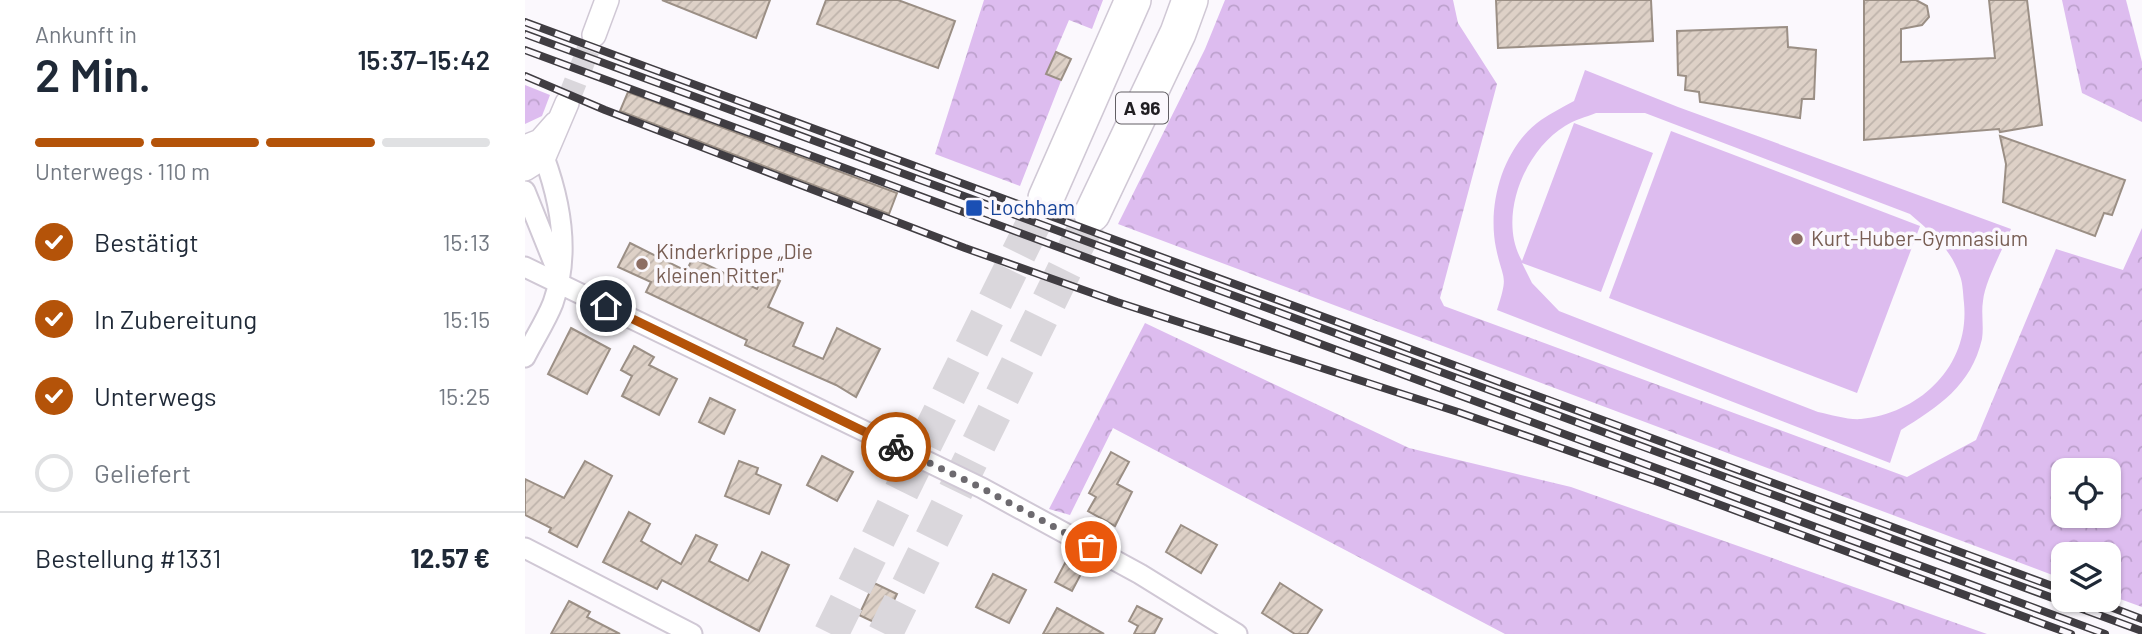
<!DOCTYPE html>
<html lang="de">
<head>
<meta charset="utf-8">
<style>
  body { margin:0; font-family:Barlow,sans-serif; background:#f2f2f3; color:#1f2937; height:100vh; display:flex; flex-direction:column; font-size:26px; white-space:nowrap }
  * { box-sizing:border-box; margin:0 }
  p { font-size:23px; color:#747a83 }
  .icon { flex:none; width:38px; height:38px; fill:none; stroke:currentColor; stroke-width:2; stroke-linecap:round; stroke-linejoin:round }
  .map { position:relative; flex:1; overflow:hidden }
  .panel { display:flex; flex-direction:column; background:#fff; width:525px }
  .panel>* { flex:none }
  .buttons { position:absolute; left:1526px; top:458px; display:grid; gap:14px }
  .buttons a { display:grid; place-items:center; width:70px; height:70px; border-radius:14px; background:#fff; box-shadow:0 2px 5px #0004; font-size:35px }
  .pin { position:absolute; display:grid; place-items:center; width:60px; height:60px; color:#fff; margin:-30px; border:4px solid #fff; border-radius:50%; box-shadow:0 2px 7px #0007 }
  .courier { position:absolute; display:grid; place-items:center; width:70px; height:70px; margin:-35px; border:5px solid #b45309; border-radius:50%; background:#fff; color:#222; box-shadow:0 2px 9px #0007 }
  .head em { font-style:normal; font-weight:600 }
  .head div { display:flex; flex-direction:column-reverse }
  .head { display:flex; align-items:center; justify-content:space-between; height:119px; padding:0 35px }
  h1 { font-size:46px; font-weight:600; line-height:52px }
  .bar { display:grid; grid-template-columns:repeat(4,1fr); gap:10px 7px; align-content:center; height:84px; padding:0 35px }
  .bar i { height:9px; border-radius:5px; background:#e0e1e3 }
  .bar .selected { background:#b45309 }
  .bar p { grid-column:span 4 }
  .line { display:flex; align-items:center; gap:18px; padding:0 35px; border-top:2px solid #e0e1e3 }
  .line div { flex:1 }
  ol { padding:0 35px; list-style:none }
  li { display:flex; align-items:center; gap:21px; height:77px }
  li p { margin-inline-start:auto }
  li .icon { padding:7px; border-radius:50%; background:#b45309; color:#fff; stroke-width:4 }
  li:last-child { color:#747a83 }
  li i { width:38px; height:38px; border:4px solid #e0e1e3; border-radius:50% }
  main { display:flex; flex:1; min-height:0 }
  .map>svg:first-child { display:block }
  .green { fill:#ddbcef; fill-rule:evenodd }
  .forest { fill:url(#forest-crowns); fill-rule:evenodd }
  .building { fill:url(#building-hatch); stroke:#9b8f85; stroke-width:2 }
  .lines { fill:none; stroke-linecap:round; stroke-linejoin:round }
  .tertiary-tunnel { stroke:#dad7dc; stroke-width:23; stroke-dasharray:23 11; stroke-linecap:butt }
  .motorway-tunnel { stroke:#dad7dc; stroke-width:35; stroke-dasharray:35 18; stroke-linecap:butt }
  .minor-casing { stroke:#d0c8d5; stroke-width:23 }
  .tertiary-casing { stroke:#d0c8d5; stroke-width:26 }
  .motorway-casing { stroke:#d0c8d5; stroke-width:38 }
  .minor { stroke:#fff; stroke-width:19 }
  .tertiary { stroke:#fff; stroke-width:23 }
  .motorway { stroke:#fff; stroke-width:35 }
  .rail-casing { stroke:#403d42; stroke-width:8 }
  .rail { stroke:#fbf8fd; stroke-width:5; stroke-dasharray:16; stroke-linecap:butt }
  .done { stroke:#6d6a6f; stroke-width:7; stroke-dasharray:0 12.6 }
  .route { stroke:#b45309; stroke-width:9 }
  .transit-dot { fill:#1a4fb4; stroke:#fbf8fd; stroke-width:2.5 }
  .education-dot { fill:#8d6e63; stroke:#fbf8fd; stroke-width:2.5 }
  .labels { text-anchor:middle; stroke-width:7; stroke-linejoin:round; paint-order:stroke }
  .shield { fill:#fbf8fd; stroke:#625f64; stroke-width:2 }
  .shield-label { font-size:19px; font-weight:bold; fill:#201d22 }
  .transit-label { font-size:21px; fill:#164399; stroke:#fbf8fd; text-anchor:start }
  .education-label { font-size:21px; fill:#785e54; stroke:#fbf8fd; text-anchor:start }
</style>
</head>
<body>
<main>
<section class="panel">
<div class="head"><div><h1>2 Min.</h1><p>Ankunft in</p></div><em>15:37–15:42</em></div>
<div class="bar"><i class="selected"></i><i class="selected"></i><i class="selected"></i><i></i><p>Unterwegs · 110 m</p></div>
<ol>
<li><svg class="icon" aria-label="check" viewBox="0 0 24 24"><path d="M5 12l5 5 9-10"/></svg>Bestätigt<p>15:13</p></li>
<li><svg class="icon" aria-label="check" viewBox="0 0 24 24"><path d="M5 12l5 5 9-10"/></svg>In Zubereitung<p>15:15</p></li>
<li><svg class="icon" aria-label="check" viewBox="0 0 24 24"><path d="M5 12l5 5 9-10"/></svg>Unterwegs<p>15:25</p></li>
<li><i></i>Geliefert</li>
</ol>
<div class="line" style="height:91px"><div>Bestellung #1331</div><b>12.57 €</b></div>
</section>
<div class="map">
<svg width="1617" height="634" viewBox="0 0 1617 634">
  <defs>
    <pattern id="forest-crowns" width="20" height="18" patternUnits="userSpaceOnUse" patternTransform="scale(1.75)"><rect width="20" height="18" fill="#ddbcef"/><path d="M2 6a3 3 0 1 1 6 0M12 15a3 3 0 1 1 6 0" fill="none" stroke="#bda1cd"/></pattern>
    <pattern id="building-hatch" width="6" height="6" patternUnits="userSpaceOnUse" patternTransform="scale(1.75)"><rect width="6" height="6" fill="#ded1c7"/><path d="M-1 1l2-2M0 6l6-6M5 7l2-2" fill="none" stroke="#beb3ab"/></pattern>
  </defs>
  <rect width="100%" height="100%" fill="#fbf8fd"/>
  <g class="green">
    <path d="M1060 70 1153 107 1486 229C1478 249 1460 281 1458 301 1456 313 1459 326 1457 339 1446 386 1414 406 1376 430L1365 463 972 310C984 273 978 282 971 248 962 204 978 147 1016 120 1026 113 1038 107 1049 101ZM1071 113H1120L1385 214C1406 232 1426 249 1435 276 1438 284 1438 294 1439 303 1445 365 1396 413 1336 419 1323 420 1307 415 1293 412L1034 311 1007 283 997 263 1076 292 1128 153 1049 123 997 261C972 218 999 151 1040 126 1049 120 1061 117 1071 113Z"/>
    <polygon points="1146,131 1395,226 1332,393 1084,298"/>
  </g>
  <g class="forest">
    <polygon points="459,0 578,0 567,29 544,20 521,74 536,81 495,186 410,154"/>
    <path d="M700 0H928L933 23 972 84 915 298 919 306 1382 477 1451 440 1531 249 1598 270 1617 228V607L1584 595V555H1538V579L593 224 680 49ZM1538 471H1584V516H1538Z"/>
    <polygon points="1537,0 1601,0 1617,62 1617,122 1557,93"/>
    <polygon points="0,85 25,95 17,116 0,124"/>
    <polygon points="620,323 884,448 1046,487 1462,634 980,634 588,428 545,515 524,509"/>
  </g>
  <g class="building">
    <polygon points="137,0 245,0 231,38"/>
    <polygon points="301,0 373,0 430,21 413,68 292,24"/>
    <polygon points="971,0 1126,0 1128,41 973,48"/>
    <polygon points="1339,0 1391,0 1402,6 1404,17 1397,25 1376,29 1376,62 1470,58 1464,0 1502,0 1517,125 1475,132 1474,129 1339,140"/>
    <polygon points="1262,27 1263,47 1291,50 1289,99 1277,99 1275,118 1175,102 1174,92 1160,90 1161,76 1153,75 1152,31"/>
    <polygon points="531,52 546,59 536,80 521,74"/>
    <polygon points="103,92 372,193 364,214 95,111"/>
    <polygon points="1475,136 1600,180 1587,215 1579,213 1570,236 1478,202 1481,164"/>
    <polygon points="105,243 161,271 168,258 232,289 239,274 255,281 243,307 278,323 268,346 298,359 312,328 355,349 331,397 311,385 220,345 222,340 121,292 126,282 93,267"/>
    <polygon points="46,328 85,349 62,394 23,374"/>
    <polygon points="109,346 129,357 124,365 152,379 134,415 97,396 107,376 96,370"/>
    <polygon points="185,398 210,410 199,434 174,422"/>
    <polygon points="586,452 604,462 592,484 607,492 590,526 563,511 571,497 564,493"/>
    <polygon points="297,456 328,472 312,501 282,485"/>
    <polygon points="60,461 87,476 52,547 24,532 26,528 0,515 0,479 39,498"/>
    <polygon points="214,461 233,468 231,474 256,485 244,514 200,496"/>
    <polygon points="104,512 125,524 116,541 156,564 171,535 192,545 184,561 223,581 237,552 264,565 234,631 137,580 132,589 78,562"/>
    <polygon points="656,525 692,545 676,573 641,552"/>
    <polygon points="540,563 557,572 547,591 530,582"/>
    <polygon points="468,574 501,590 484,623 451,607"/>
    <polygon points="349,583 372,594 357,626 334,615"/>
    <polygon points="755,583 797,610 782,634 770,634 737,613"/>
    <polygon points="44,601 65,612 62,617 95,634 26,634"/>
    <polygon points="612,606 637,619 629,634 609,634 613,626 604,621"/>
    <polygon points="532,608 579,634 518,634"/>
  </g>
  <g class="lines">
    <polyline class="tertiary-tunnel" points="42,103 69,35"/>
    <g class="motorway-tunnel">
      <polyline points="306,634 521,198"/>
      <polyline points="360,634 567,214"/>
    </g>
    <g class="minor-casing">
      <g id="minor">
        <polyline points="0,191 31,268"/>
        <polyline points="0,267 457,488 615,574 712,634"/>
        <path d="M0 357C9 339 21 321 28 303 45 255 36 203 19 157L8 151"/>
        <polyline points="0,548 167,634"/>
      </g>
    </g>
    <g class="tertiary-casing">
      <g id="tertiary">
        <polyline points="69,35 82,0"/>
        <polyline points="0,147 15,141 30,124"/>
        <polyline points="0,169 19,157 42,103"/>
      </g>
    </g>
    <g class="motorway-casing">
      <g id="motorway">
        <polyline points="521,198 608,0"/>
        <polyline points="567,214 653,33 665,0"/>
      </g>
    </g>
    <use href="#minor" class="minor"/>
    <use href="#tertiary" class="tertiary"/>
    <use href="#motorway" class="motorway"/>
    <g class="rail-casing">
      <g id="rail">
        <polyline points="0,22 1538,590"/>
        <polyline points="0,34 1617,631"/>
        <polyline points="0,50 1580,634"/>
        <polyline points="0,76 80,110 440,248 592,302 933,412 1133,482 1546,634"/>
        <polyline points="1567,600 1617,619"/>
      </g>
    </g>
    <use href="#rail" class="rail"/>
  </g>
  <g class="lines">
    <polyline class="done" points="371,447 457,488 566,547"/>
    <polyline class="route" points="81,306 371,447"/>
  </g>
  <rect class="transit-dot" x="440" y="199" width="18" height="18" rx="3.5"/>
  <g class="education-dot">
    <circle cx="1272" cy="239" r="7"/>
    <circle cx="117" cy="264" r="7"/>
  </g>
  <g class="labels">
    <rect class="shield" x="591" y="92.5" width="52" height="31" rx="5"/>
    <g class="shield-label">
      <text x="617" y="115">A 96</text>
    </g>
    <g class="transit-label">
      <text x="465" y="215">Lochham</text>
    </g>
    <g class="education-label">
      <text x="1286" y="246">Kurt-Huber-Gymnasium</text>
      <text x="131" y="259">Kinderkrippe „Die<tspan x="131" dy="24">kleinen Ritter"</tspan></text>
    </g>
  </g>
</svg>
<div class="buttons">
<a><svg class="icon" aria-label="locate" viewBox="0 0 24 24"><circle cx="12" cy="12" r="6"/><path d="M12 2v4M12 18v4M2 12h4M18 12h4"/></svg></a>
<a><svg class="icon" aria-label="layers" viewBox="0 0 24 24"><path d="M12 4l9 5-9 5-9-5zM3 14l9 5 9-5"/></svg></a>
</div>
<div class="pin" style="left:566px;top:547px;background:#ea580c"><svg class="icon" aria-label="bag" viewBox="0 0 24 24"><path d="M5 8h14l-1 12H6zM9 8a3 3 0 0 1 6 0"/></svg></div>
<div class="pin" style="left:81px;top:306px;background:#1f2937"><svg class="icon" aria-label="home" viewBox="0 0 24 24"><path d="M3 11l9-7 9 7M6 9v11h12V9"/></svg></div>
<div class="courier" style="left:371px;top:447px"><svg class="icon" aria-label="bike" viewBox="0 0 24 24"><circle cx="6" cy="16" r="4"/><circle cx="18" cy="16" r="4"/><path d="M6 16l4-8h5l3 8M10 8l3 8H6M13 5h3"/></svg></div>
</div>
</main>
</body>
</html>
